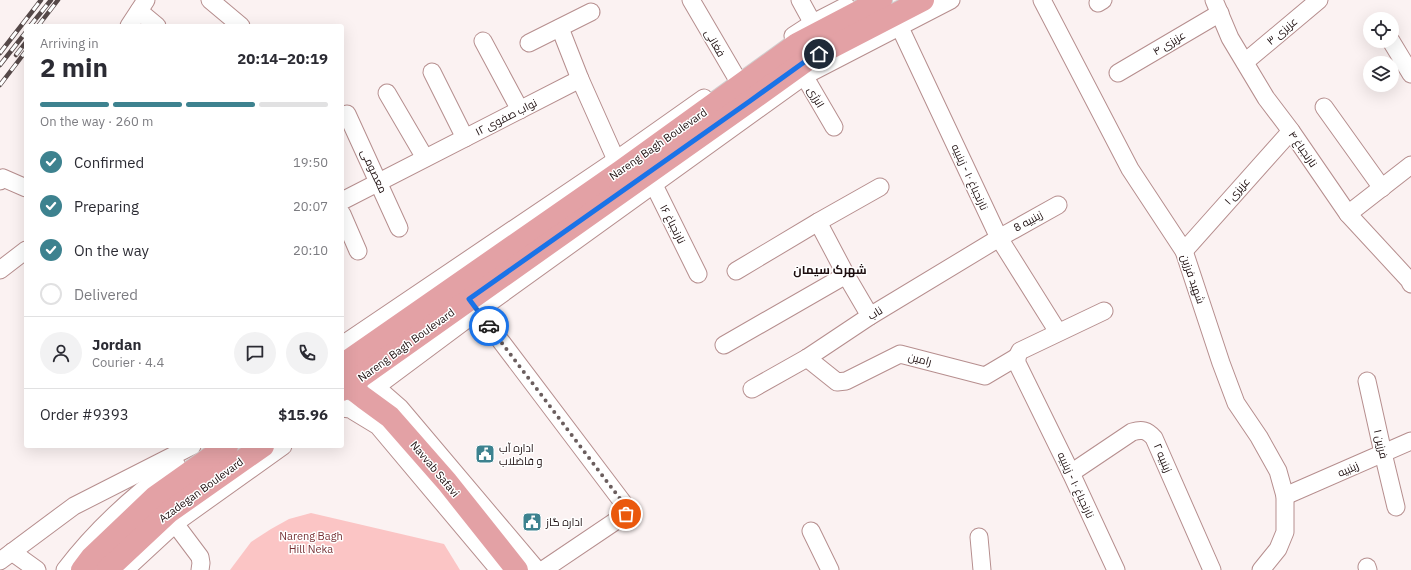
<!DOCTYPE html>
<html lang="en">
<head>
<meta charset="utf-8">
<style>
  body { margin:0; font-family:"IBM Plex Sans",Cairo,sans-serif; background:#f2f2f3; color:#2b2b33; height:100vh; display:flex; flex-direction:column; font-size:15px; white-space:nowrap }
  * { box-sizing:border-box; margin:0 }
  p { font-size:13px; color:#7c7c81 }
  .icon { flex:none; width:22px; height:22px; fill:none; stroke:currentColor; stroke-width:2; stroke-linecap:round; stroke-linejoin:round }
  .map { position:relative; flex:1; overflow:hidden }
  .details { position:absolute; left:24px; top:24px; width:320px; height:424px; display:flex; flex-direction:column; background:#fff; border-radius:4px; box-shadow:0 4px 16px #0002 }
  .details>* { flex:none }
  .controls { position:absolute; left:1363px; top:12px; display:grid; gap:8px }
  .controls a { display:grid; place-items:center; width:36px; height:36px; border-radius:50%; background:#fff; box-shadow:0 4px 16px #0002; font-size:20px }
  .pin { position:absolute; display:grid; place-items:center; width:34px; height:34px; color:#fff; margin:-17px; border:2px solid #fff; border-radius:50%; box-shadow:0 1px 4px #0007 }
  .courier { position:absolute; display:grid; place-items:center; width:40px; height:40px; margin:-20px; border:3px solid #1a73e8; border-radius:50%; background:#fff; color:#222; box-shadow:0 1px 5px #0007 }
  .overview em { font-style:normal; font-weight:800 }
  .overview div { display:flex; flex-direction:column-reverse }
  .overview { display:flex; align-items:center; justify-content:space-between; height:68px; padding:0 16px }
  h1 { font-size:26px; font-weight:800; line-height:30px }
  .bar { display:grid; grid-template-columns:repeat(4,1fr); gap:6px 4px; align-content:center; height:48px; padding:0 16px }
  .bar i { height:5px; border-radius:3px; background:#e1e1e2 }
  .bar .active { background:#3d828f }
  .bar p { grid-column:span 4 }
  .line { display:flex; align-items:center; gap:10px; padding:0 16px; border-top:1px solid #e1e1e2 }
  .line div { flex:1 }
  .round { display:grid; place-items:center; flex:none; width:42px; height:42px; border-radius:21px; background:#f2f2f3 }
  ol { padding:0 16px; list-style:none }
  li { display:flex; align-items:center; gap:12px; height:44px }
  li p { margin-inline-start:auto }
  li .icon { padding:4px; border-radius:50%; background:#3d828f; color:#fff; stroke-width:4 }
  li:last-child { color:#7c7c81 }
  li i { width:22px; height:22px; border:2px solid #e1e1e2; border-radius:50% }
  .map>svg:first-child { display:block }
  .green { fill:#fbc5c5 }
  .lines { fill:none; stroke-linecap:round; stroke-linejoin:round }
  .minor-casing { stroke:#b68e8e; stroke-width:19 }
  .major-casing { stroke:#d2cfcf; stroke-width:24 }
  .minor { stroke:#fff; stroke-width:17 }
  .major { stroke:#e3a1a5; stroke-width:22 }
  .rail-casing { stroke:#554848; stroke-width:4.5 }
  .rail { stroke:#fff; stroke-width:3; stroke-dasharray:9; stroke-linecap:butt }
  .done { stroke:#6b5e5e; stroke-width:4; stroke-dasharray:0 7.2 }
  .route { stroke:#1a73e8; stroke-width:5 }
  .labels { text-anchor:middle; stroke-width:3; stroke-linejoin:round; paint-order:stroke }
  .street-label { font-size:11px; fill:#1d0e0f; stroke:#fff }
  .poi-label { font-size:11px; fill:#1d0e0f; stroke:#fff; text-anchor:start }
  .park-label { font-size:11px; fill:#783337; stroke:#fff }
  .neighbourhood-label { font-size:12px; font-weight:bold; fill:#1d0e0f; stroke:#fff }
</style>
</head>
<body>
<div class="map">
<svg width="1411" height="570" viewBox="0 0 1411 570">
  <rect width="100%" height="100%" fill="#fbf2f2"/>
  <polygon class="green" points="311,513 444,544 460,570 230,570 251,542 271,529 289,519"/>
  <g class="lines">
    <g class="minor-casing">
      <g id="minor">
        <polyline points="210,0 241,26"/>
        <polyline points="691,0 746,94"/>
        <polyline points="800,0 818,33"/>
        <polyline points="1042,0 1130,169 1184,251 1221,363 1236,403 1259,437 1278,471 1285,496 1285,532 1278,549 1261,570"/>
        <polyline points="1214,0 1230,38 1266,98 1291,131 1348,214 1409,280 1411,284"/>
        <polyline points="1098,3 1103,0"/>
        <polyline points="139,11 157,26"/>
        <polyline points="895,17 999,238 1058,332"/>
        <polyline points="129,26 146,0"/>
        <polyline points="560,28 580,79"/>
        <polyline points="793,36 813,23 846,6"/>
        <polyline points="483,41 520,110"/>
        <polyline points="1391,41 1411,74"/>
        <polyline points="529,43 591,12"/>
        <polyline points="1245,62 1319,0"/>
        <polyline points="799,67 834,127"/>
        <polyline points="432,72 465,138"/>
        <polyline points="1118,73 1220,13"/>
        <polyline points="387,93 425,158"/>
        <polyline points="1324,107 1382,188"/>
        <polyline points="347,114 399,228"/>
        <polyline points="649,175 698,274"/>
        <polyline points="0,181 3,178 26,188"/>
        <polyline points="342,201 580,79 621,171"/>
        <polyline points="342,214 358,251"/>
        <polyline points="1348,214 1411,165"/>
        <polyline points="818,222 846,275 870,316"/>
        <polyline points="1184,251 1291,131"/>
        <polyline points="0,270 26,250"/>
        <polyline points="736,271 818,222 880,187"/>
        <polyline points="472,303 624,504 626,514 543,570"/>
        <polyline points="1104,311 1020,351 1017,357 1017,363 1071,473 1116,570"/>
        <polyline points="342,345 616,160 704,98"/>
        <polyline points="724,345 846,275"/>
        <polyline points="807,358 837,382 846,381 900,354 985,376 1017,357"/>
        <polyline points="1367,381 1383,453 1396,507"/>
        <polyline points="752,389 807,358 870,316 999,238 1058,205"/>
        <polyline points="342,408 350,409 378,426 499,570"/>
        <path d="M1071 473 1132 432C1142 429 1147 430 1154 438L1212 570"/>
        <polyline points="1285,496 1411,441"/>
        <polyline points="179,529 200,557 201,563 200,570"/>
        <polyline points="811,531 830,570"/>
        <polyline points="979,537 982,570"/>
        <polyline points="12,552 37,570"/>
        <polyline points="0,561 74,506 192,446"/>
        <polyline points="1367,567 1368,570"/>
        <path d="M65 570C96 529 135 494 176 464"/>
        <polyline points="125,570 178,521 283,446"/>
        <polyline points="537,570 400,408 376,387 478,311 804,76 951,0"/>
      </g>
    </g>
    <g class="major-casing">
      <g id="major">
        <polyline points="342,365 621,171 797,44 881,0"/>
        <polyline points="342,381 364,398 390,417 447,482 517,570"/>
        <polyline points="342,390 750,101 807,60 923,0"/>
        <polyline points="82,570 91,558 155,497 227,446"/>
        <polyline points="107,570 169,512 263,446"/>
      </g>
    </g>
    <use href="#minor" class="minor"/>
    <use href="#major" class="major"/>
    <g class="rail-casing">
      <g id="rail">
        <polyline points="30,26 51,0"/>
        <polyline points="38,26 58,0"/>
        <polyline points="0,53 41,0"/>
        <polyline points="16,55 26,42"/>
        <polyline points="0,65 26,32"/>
        <polyline points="0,85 26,51"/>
      </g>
    </g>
    <use href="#rail" class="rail"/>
  </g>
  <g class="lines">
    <polyline class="done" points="489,326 624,504 626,514"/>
    <polyline class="route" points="489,326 469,299 750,101 807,60 819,54"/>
  </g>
  <defs>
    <g id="civic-square" transform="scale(1)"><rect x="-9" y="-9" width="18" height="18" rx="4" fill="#3d828f" stroke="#fff"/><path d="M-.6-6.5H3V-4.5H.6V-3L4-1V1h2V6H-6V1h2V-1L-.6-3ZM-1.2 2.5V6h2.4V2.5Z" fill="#fff"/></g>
  </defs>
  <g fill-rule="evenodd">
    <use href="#civic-square" x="485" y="454"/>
    <use href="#civic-square" x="532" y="522"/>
  </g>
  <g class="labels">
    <g class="street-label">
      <text transform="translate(1282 31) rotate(-40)" y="4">عزیزی ۳</text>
      <text transform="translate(715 43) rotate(60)" y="4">فغانی</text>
      <text transform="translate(1169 43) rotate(-31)" y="4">عزیزی ۴</text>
      <text transform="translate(816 97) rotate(60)" y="4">انرژی</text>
      <text transform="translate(506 117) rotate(-27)" y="4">نواب صفوی ۱۲</text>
      <text transform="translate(658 144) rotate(-35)" y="4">Nareng Bagh Boulevard</text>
      <text transform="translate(1303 149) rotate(55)" y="4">نارنجباغ ۴</text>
      <text transform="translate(374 171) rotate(65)" y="4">معصومی</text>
      <text transform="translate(970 177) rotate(65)" y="4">نارنجباغ ۱۰ - زینبیه</text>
      <text transform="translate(1237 191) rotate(-48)" y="4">عزیزی ۱</text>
      <text transform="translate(1028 221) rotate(-29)" y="4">زینبیه 8</text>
      <text transform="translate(673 224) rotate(63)" y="4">نارنجباغ ۱۶</text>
      <text transform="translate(1193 279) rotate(71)" y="4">شهید فرزین</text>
      <text transform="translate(875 313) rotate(-32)" y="4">ناب</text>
      <text transform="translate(406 345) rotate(-36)" y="4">Nareng Bagh Boulevard</text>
      <text transform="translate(920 359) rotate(14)" y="4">رامین</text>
      <text transform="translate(1381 444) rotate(77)" y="4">فرزین ۱</text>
      <text transform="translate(1163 458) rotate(67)" y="4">زینبیه ۲</text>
      <text transform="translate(435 469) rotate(50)" y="4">Navvab Safavi</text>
      <text transform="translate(1348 469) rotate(-24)" y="4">زینبیه</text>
      <text transform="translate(1076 485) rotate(65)" y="4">نارنجباغ ۱۰ - زینبیه</text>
      <text transform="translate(201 490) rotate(-36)" y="4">Azadegan Boulevard</text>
    </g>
    <g class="poi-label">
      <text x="499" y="452">اداره آب<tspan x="499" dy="13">و فاضلاب</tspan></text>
      <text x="546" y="526">اداره گاز</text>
    </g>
    <g class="park-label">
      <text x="311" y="540">Nareng Bagh<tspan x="311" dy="13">Hill Neka</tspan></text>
    </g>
    <g class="neighbourhood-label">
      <text x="830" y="274">شهرک سیمان</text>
    </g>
  </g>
</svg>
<div class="controls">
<a><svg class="icon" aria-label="locate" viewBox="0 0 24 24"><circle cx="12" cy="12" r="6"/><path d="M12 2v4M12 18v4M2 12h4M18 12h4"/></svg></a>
<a><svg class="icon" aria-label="layers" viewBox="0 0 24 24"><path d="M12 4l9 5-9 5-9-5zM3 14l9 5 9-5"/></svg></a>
</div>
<div class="pin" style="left:626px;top:514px;background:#ea580c"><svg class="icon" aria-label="bag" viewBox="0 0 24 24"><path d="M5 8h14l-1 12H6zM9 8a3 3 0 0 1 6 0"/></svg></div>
<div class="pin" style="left:819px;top:54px;background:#1f2937"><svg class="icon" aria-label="home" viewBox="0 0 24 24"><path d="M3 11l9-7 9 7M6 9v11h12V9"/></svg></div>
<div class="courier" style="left:489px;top:326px"><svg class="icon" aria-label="car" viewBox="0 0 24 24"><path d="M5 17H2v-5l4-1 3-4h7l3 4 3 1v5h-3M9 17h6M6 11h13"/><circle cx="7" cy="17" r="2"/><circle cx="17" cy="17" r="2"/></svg></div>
<section class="details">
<div class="overview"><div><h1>2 min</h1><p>Arriving in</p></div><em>20:14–20:19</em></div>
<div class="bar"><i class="active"></i><i class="active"></i><i class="active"></i><i></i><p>On the way · 260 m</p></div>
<ol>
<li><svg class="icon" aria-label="check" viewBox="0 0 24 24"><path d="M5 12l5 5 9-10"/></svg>Confirmed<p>19:50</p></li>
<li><svg class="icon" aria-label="check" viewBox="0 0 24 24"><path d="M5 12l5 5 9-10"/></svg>Preparing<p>20:07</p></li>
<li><svg class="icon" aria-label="check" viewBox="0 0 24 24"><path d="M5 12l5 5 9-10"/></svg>On the way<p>20:10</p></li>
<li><i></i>Delivered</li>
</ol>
<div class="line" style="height:72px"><a class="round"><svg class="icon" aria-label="person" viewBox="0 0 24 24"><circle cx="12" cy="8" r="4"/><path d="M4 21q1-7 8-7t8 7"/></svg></a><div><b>Jordan</b><p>Courier · 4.4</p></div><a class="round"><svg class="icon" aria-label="chat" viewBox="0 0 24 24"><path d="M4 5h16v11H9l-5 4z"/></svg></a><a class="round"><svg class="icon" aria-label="phone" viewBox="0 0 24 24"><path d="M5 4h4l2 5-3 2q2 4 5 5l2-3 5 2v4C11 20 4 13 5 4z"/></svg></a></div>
<div class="line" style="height:52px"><div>Order #9393</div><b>$15.96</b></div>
</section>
</div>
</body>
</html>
